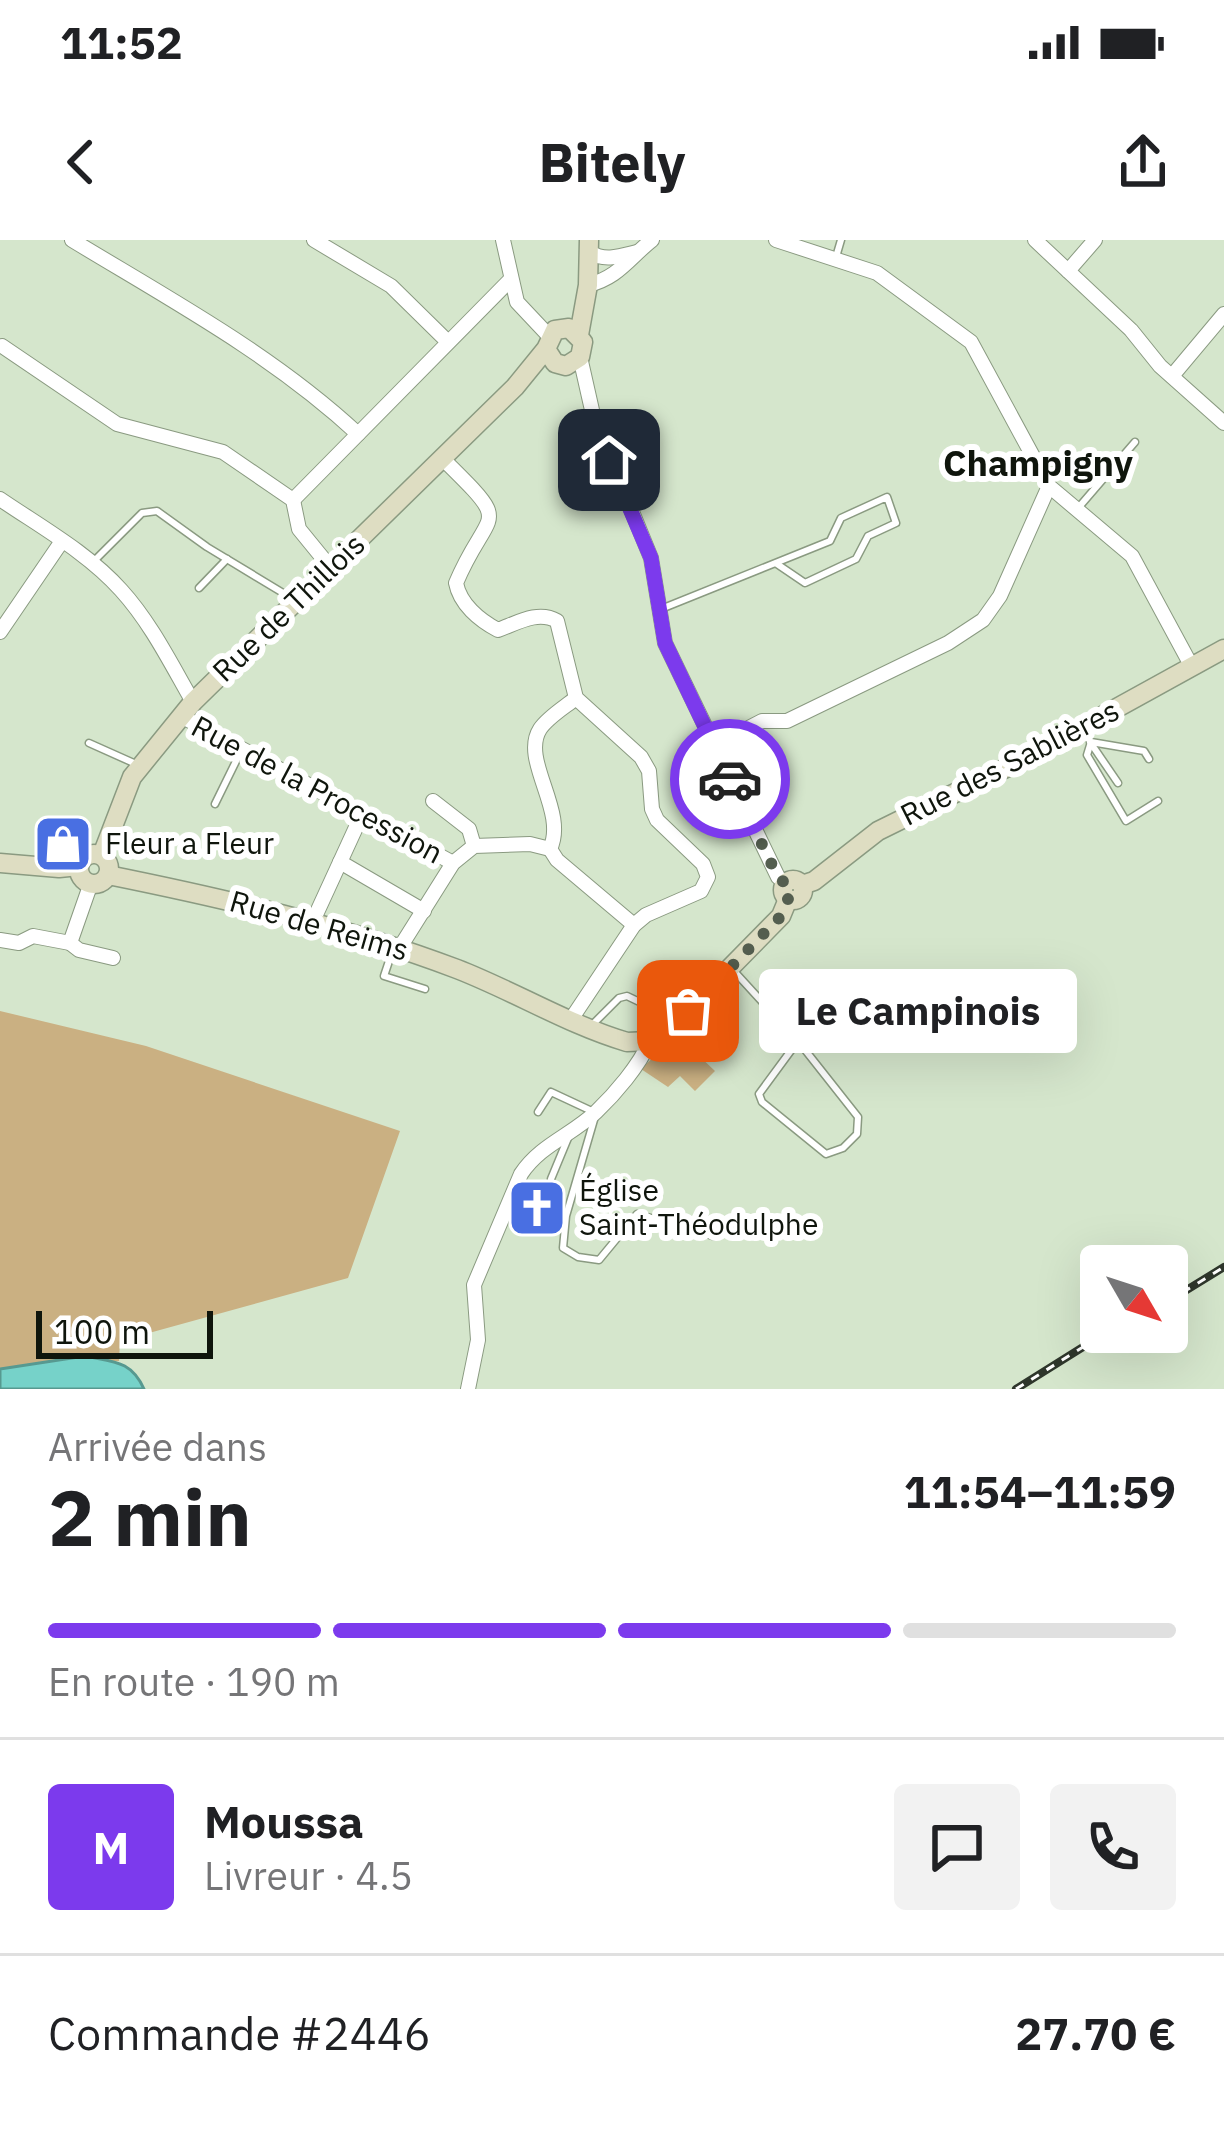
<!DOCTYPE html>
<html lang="fr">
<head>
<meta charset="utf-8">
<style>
  body { margin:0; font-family:"IBM Plex Sans",sans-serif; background:#f2f2f2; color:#202124; height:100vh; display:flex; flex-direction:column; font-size:45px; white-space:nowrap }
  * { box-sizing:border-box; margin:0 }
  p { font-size:39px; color:#757577 }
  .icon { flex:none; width:66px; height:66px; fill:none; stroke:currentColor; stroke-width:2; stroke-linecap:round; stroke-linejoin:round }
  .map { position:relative; height:1149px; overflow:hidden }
  .details { display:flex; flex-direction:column; background:#fff; flex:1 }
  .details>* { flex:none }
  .needle { width:78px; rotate:129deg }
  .controls { position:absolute; left:1080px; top:1005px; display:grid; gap:24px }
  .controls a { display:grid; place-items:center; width:108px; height:108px; border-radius:12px; background:#fff; box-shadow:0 12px 48px #0002; font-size:60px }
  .scale { position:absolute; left:36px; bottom:30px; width:177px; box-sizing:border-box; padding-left:12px; border:6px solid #0f150c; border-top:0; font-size:33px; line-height:42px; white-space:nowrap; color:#0f150c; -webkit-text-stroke:9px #fff; paint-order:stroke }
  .pin { position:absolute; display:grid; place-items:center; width:102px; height:102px; color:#fff; margin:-51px; border-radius:24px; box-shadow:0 6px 18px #0006 }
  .courier { position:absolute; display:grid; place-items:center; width:120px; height:120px; margin:-60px; border:9px solid #7c3aed; border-radius:50%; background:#fff; color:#222; box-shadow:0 3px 15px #0007 }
  .bubble { position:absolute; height:84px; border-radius:12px; background:#fff; box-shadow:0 12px 48px #0002; font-size:39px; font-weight:800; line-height:84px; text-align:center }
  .headline em { font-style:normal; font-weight:800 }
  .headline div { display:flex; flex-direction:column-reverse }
  .headline { display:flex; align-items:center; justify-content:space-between; height:204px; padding:0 48px }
  h1 { font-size:78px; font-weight:800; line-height:90px }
  .bar { display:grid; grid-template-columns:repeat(4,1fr); gap:18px 12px; align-content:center; height:144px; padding:0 48px }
  .bar i { height:15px; border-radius:9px; background:#e0e0e0 }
  .bar .current { background:#7c3aed }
  .bar p { grid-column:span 4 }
  .line { display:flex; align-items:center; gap:30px; padding:0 48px; border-top:3px solid #e0e0e0 }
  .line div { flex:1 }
  .round { display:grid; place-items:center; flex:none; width:126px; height:126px; border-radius:12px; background:#f2f2f2 }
  .status { display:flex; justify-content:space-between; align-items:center; height:84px; padding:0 60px; background:#fff; direction:ltr }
  .status svg { height:33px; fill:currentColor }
  header { display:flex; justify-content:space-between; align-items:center; height:156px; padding:0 48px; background:#fff; font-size:54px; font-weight:800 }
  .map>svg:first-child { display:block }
  .green { fill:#cab082 }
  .water { fill:#76d2c9; stroke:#579990; stroke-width:3 }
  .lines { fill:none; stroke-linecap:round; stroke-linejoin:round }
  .lane-casing { stroke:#8a9a81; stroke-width:9 }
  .street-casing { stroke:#8a9a81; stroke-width:16 }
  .secondary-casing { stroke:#8a9a81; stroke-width:21 }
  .lane { stroke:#fff; stroke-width:6 }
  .street { stroke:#fff; stroke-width:14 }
  .secondary { stroke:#deddc2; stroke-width:18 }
  .rail-casing { stroke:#2e362b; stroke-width:8 }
  .rail { stroke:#fff; stroke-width:3; stroke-dasharray:9; stroke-linecap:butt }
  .done { stroke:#545e4f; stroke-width:12; stroke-dasharray:0 21.6 }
  .route { stroke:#7c3aed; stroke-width:15 }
  .labels { text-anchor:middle; stroke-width:12; stroke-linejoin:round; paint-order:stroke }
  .street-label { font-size:30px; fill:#0f150c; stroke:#fff }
  .poi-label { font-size:30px; fill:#0f150c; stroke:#fff; text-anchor:start }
  .quarter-label { font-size:36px; font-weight:bold; fill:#0f150c; stroke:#fff }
</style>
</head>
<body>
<div class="status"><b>11:52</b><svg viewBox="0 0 49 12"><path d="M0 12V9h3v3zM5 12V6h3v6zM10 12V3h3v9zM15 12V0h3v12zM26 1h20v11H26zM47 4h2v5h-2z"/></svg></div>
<header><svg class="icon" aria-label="back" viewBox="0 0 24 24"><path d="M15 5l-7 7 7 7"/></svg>Bitely<svg class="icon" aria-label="share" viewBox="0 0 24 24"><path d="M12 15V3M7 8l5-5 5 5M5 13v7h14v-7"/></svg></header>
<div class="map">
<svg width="1224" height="1149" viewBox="0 0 1224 1149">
  <rect width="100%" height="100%" fill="#d5e6cc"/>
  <g class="green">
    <polygon points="0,771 146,806 400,891 348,1038 120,1101 119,1121 0,1131"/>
    <polygon points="677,795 715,831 695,851 680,836 668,847 641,829"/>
  </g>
  <path class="water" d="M85 1116C113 1122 131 1120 144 1149H0V1129Z"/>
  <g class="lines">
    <g class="lane-casing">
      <g id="lane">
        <polyline points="836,17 841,0"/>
        <polyline points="1079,267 1135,202"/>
        <polyline points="94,321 142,273 157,271 207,307 293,359"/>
        <polyline points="199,348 227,319"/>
        <polyline points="661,369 830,301 841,278 887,257 896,283 868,296 856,319 805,343 777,324"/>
        <polyline points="1090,502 1118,543"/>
        <polyline points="1091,502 1087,515 1126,581 1158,561"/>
        <polyline points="1091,502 1144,511 1149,519"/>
        <polyline points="89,503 136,524"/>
        <polyline points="215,564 241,511"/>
        <polyline points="392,712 384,736 425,749"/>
        <polyline points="733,730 798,801 858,877 857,894 843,908 826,914 762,862 759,854 798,801"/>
        <polyline points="591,786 619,758 627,756 675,779"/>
        <polyline points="538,872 551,852 596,873 566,976 563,1008 578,1017 599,1020 637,974 713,996"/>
        <polyline points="551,939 568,898"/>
      </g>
    </g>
    <g class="street-casing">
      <g id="street">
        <path d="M72 0C171 60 273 115 358 194"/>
        <polyline points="314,0 391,46 448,102"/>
        <polyline points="503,0 517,62 549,96"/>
        <polyline points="776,0 877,33 971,102 1049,246 1132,316 1192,427"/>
        <polyline points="1035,0 1131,90 1160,126 1224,183"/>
        <path d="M590 12C604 22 621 16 637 12"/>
        <polyline points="1068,31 1095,0"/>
        <path d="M588 45C618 38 629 18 652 0"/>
        <polyline points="2,106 117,184 223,212 293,260 299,289 330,327"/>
        <polyline points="580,117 594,179 651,318 665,403 778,637 785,643"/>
        <polyline points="1172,136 1224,74"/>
        <path d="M443 219C515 290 489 265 456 343 460 364 479 380 498 390 517 383 538 370 557 381L576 458 641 517 649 531 652 569 657 580 703 624 708 637 701 651 646 675 634 685 572 778"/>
        <path d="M0 259C41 287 88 313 121 350 151 383 171 424 193 462"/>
        <polyline points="293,260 511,39"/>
        <polyline points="0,392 62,301"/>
        <polyline points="181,476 453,623"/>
        <polyline points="714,506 762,481 787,481 948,403 983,380 1000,356 1049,246"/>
        <polyline points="433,561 469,589 474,606"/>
        <path d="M550 609C568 571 520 520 540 489 548 477 565 467 576 458"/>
        <polyline points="550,609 557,620 634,685"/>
        <polyline points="340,622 424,671"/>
        <polyline points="313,681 358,583"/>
        <polyline points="0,700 19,703 33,696 70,703 91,643"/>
        <polyline points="70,703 79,710 113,718"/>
        <polyline points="399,709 453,623 474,606 530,604 550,609"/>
        <path d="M468 1149 478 1100 474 1045 521 934C540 905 572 895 596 872 615 854 639 826 650 801"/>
      </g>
    </g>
    <g class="secondary-casing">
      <g id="secondary">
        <polyline points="579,95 588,45 589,0"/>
        <circle cx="94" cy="629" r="15"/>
        <polyline points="102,615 132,537 193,462 515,147 546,109 555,90 569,88 583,102 580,117 566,126 555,123 546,109"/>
        <polyline points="0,623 59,628 79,626"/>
        <path d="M108 635C227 659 343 686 457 729 514 751 569 785 627 802L650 801 669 790 781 676 788 659"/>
        <circle cx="793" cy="650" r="10"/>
        <polyline points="802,645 814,641 878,591 1028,517 1224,409"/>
      </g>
    </g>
    <use href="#lane" class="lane"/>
    <use href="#street" class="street"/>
    <use href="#secondary" class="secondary"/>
    <g class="rail-casing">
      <g id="rail">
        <polyline points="1167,1062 1224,1027"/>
        <polyline points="1016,1149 1107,1092"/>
      </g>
    </g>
    <use href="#rail" class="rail"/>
  </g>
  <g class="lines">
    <polyline class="done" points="688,771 781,676 788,659 782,652 785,643 778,637 730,539"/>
    <polyline class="route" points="609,220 651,318 665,403 730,539"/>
  </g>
  <defs>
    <g id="shop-square" transform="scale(3)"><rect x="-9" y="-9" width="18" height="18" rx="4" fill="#496fe2" stroke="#fff"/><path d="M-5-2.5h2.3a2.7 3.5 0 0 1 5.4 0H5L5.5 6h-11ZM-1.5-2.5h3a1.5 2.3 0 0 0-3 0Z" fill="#fff"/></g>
    <g id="church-square" transform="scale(3)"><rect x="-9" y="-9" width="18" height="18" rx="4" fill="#496fe2" stroke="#fff"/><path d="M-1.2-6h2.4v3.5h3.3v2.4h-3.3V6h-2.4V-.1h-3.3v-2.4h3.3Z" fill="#fff"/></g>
  </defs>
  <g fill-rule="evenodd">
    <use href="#shop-square" x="63" y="604"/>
    <use href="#church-square" x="537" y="968"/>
  </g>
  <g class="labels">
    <g class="street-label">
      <text transform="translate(289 368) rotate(-44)" y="10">Rue de Thillois</text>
      <text transform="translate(1010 523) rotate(-27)" y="10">Rue des Sablières</text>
      <text transform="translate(317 550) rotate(28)" y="10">Rue de la Procession</text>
      <text transform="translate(319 686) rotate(16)" y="10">Rue de Reims</text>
    </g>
    <g class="poi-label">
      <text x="105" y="614">Fleur a Fleur</text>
      <text x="579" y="961">Église<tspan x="579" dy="34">Saint-Théodulphe</tspan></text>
    </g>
    <g class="quarter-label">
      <text x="1038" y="236">Champigny</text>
    </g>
  </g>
</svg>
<div class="controls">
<a><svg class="needle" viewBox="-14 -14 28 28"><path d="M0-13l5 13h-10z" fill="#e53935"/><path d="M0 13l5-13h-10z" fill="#757577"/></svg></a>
</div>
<div class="scale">100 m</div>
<div class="pin" style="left:688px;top:771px;background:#ea580c"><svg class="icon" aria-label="bag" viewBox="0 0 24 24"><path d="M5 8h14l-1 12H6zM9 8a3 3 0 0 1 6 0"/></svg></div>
<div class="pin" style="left:609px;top:220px;background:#1f2937"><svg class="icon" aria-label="home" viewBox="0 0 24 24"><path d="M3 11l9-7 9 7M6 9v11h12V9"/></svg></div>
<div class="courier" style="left:730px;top:539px"><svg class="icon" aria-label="car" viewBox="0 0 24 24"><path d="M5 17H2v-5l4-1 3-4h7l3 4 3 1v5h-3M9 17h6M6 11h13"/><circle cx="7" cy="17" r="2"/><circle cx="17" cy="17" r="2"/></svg></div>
<div class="bubble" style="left:759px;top:729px;width:318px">Le Campinois</div>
</div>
<section class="details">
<div class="headline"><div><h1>2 min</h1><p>Arrivée dans</p></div><em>11:54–11:59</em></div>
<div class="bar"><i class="current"></i><i class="current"></i><i class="current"></i><i></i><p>En route · 190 m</p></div>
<div class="line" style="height:216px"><b class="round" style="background:#7c3aed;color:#fff">M</b><div><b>Moussa</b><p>Livreur · 4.5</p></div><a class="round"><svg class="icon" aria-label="chat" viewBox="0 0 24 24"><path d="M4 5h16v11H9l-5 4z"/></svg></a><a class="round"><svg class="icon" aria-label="phone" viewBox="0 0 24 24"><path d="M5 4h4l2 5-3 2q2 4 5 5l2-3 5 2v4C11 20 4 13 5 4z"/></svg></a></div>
<div class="line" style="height:156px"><div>Commande #2446</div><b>27.70 €</b></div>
</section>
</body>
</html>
